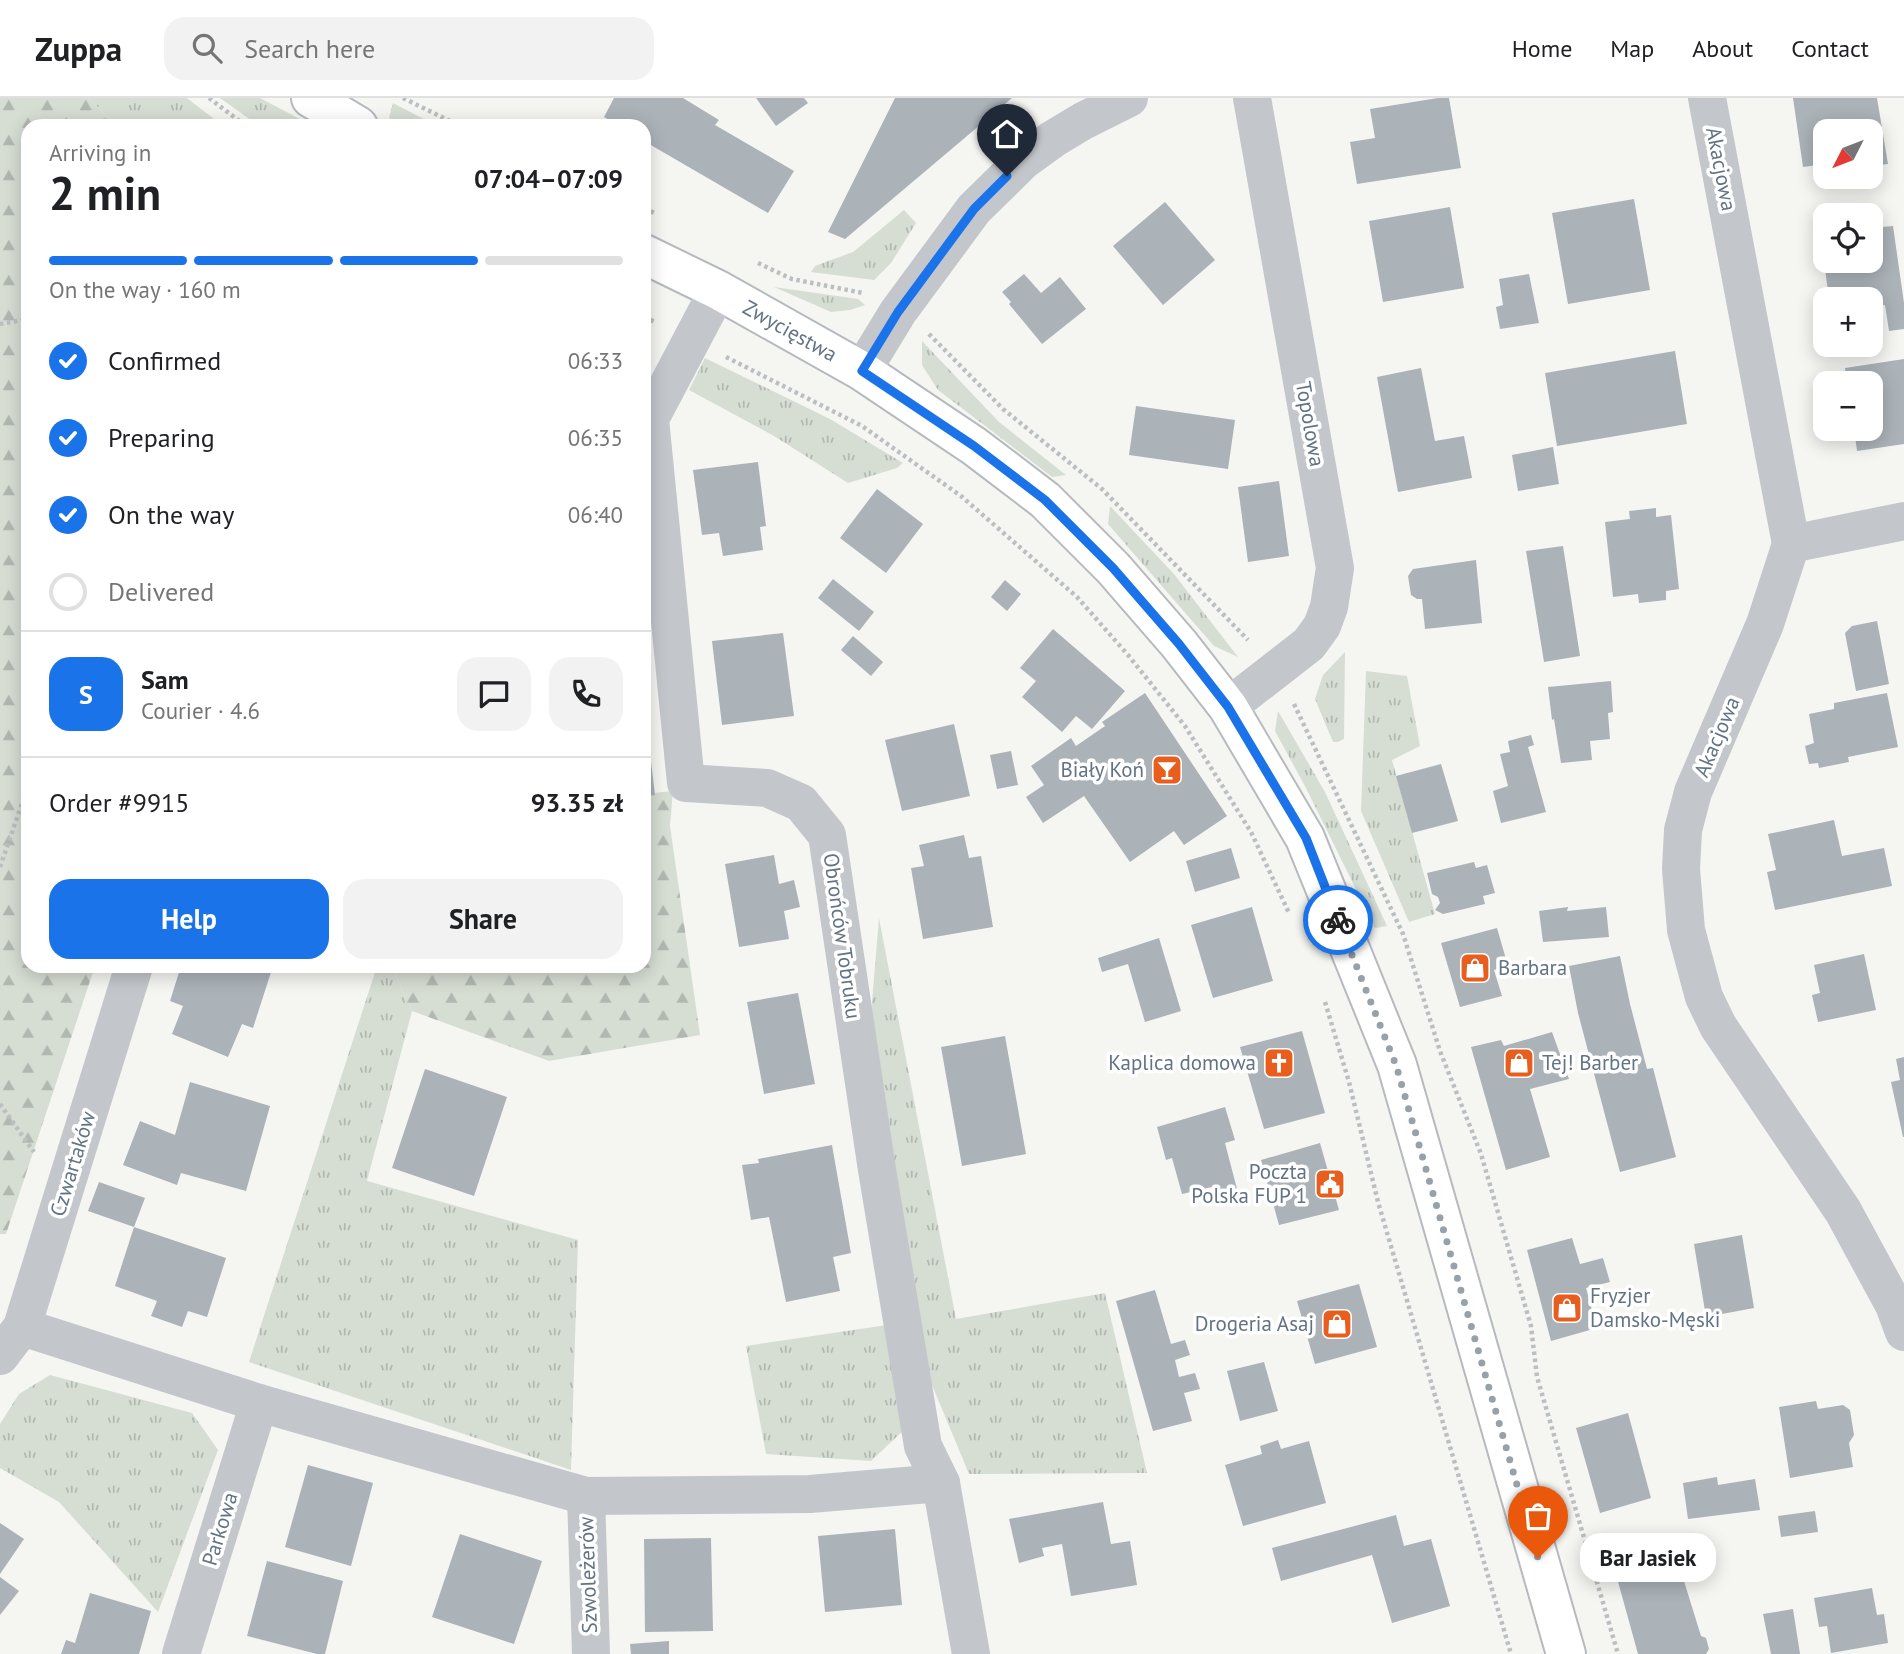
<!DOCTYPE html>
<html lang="en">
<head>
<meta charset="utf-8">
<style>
  body { margin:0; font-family:"PT Sans",sans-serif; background:#f2f2f2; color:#202124; height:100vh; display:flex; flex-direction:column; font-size:26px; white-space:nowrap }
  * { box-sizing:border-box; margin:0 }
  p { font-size:23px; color:#757577 }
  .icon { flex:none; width:38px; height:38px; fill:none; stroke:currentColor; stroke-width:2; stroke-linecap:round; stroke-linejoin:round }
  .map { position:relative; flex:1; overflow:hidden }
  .details { position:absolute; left:21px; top:21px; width:630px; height:854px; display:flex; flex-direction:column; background:#fff; border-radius:21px; box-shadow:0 4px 18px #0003 }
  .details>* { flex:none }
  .needle { width:46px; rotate:228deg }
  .buttons { position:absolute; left:1813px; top:21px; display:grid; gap:14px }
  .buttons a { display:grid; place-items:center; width:70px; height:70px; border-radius:14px; background:#fff; box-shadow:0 4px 18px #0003; font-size:35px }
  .pin { position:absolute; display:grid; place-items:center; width:60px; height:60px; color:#fff; margin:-72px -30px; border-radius:50% 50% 50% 0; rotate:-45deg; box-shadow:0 0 7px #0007 }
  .pin .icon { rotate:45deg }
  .courier { position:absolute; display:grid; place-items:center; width:70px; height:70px; margin:-35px; border:5px solid #1a73e8; border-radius:50%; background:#fff; color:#222; box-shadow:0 2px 9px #0007 }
  .bubble { position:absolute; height:49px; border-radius:21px; background:#fff; box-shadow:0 4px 18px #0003; font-size:23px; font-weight:700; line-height:49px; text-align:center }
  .head em { font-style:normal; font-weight:700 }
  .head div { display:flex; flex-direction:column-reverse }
  .head { display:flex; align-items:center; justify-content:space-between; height:119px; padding:0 28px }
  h1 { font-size:46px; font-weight:700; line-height:52px }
  .bar { display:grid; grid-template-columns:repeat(4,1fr); gap:10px 7px; align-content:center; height:84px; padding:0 28px }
  .bar i { height:9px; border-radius:5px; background:#e0e0e0 }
  .bar .selected { background:#1a73e8 }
  .bar p { grid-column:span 4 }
  .line { display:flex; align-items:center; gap:18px; padding:0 28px; border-top:2px solid #e0e0e0 }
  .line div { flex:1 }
  .round { display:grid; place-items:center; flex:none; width:74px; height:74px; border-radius:21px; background:#f2f2f2 }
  ol { padding:0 28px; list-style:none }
  li { display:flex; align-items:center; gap:21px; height:77px }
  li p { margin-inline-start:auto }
  li .icon { padding:7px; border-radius:50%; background:#1a73e8; color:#fff; stroke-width:4 }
  li:last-child { color:#757577 }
  li i { width:38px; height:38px; border:4px solid #e0e0e0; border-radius:50% }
  .action { display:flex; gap:14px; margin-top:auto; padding:14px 28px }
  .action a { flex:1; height:80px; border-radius:21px; background:#1a73e8; color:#fff; font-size:28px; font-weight:700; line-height:80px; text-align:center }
  .action a+a { background:#f2f2f2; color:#202124 }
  header { display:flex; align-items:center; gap:42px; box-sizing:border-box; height:98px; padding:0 35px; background:#fff; border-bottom:2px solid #e0e0e0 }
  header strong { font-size:33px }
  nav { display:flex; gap:38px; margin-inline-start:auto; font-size:24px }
  .search { width:490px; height:63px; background:#f2f2f2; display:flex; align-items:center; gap:18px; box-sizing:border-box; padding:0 24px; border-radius:21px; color:#757577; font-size:26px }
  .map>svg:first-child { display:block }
  .grass { fill:url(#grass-tufts) }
  .forest { fill:url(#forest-firs) }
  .building { fill:#abb2b8 }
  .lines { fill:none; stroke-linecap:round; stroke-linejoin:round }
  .major-casing { stroke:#b6babe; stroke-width:42 }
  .path { stroke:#bcbfc1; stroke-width:4.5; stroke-dasharray:3.5 3.5; stroke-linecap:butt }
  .minor { stroke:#c3c6ca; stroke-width:38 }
  .major { stroke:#fff; stroke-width:38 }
  .done { stroke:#96a1aa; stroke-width:7; stroke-dasharray:0 12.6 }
  .route { stroke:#1a73e8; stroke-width:9 }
  .labels { text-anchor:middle; stroke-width:7; stroke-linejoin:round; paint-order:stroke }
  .street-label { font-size:21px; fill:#637384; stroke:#fff }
  .poi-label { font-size:21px; fill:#637384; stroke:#fff; text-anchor:end }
</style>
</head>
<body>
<header>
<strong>Zuppa</strong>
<div class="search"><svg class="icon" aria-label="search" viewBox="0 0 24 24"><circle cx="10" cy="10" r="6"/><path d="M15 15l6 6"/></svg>Search here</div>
<nav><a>Home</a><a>Map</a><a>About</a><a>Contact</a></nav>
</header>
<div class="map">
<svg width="1904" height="1556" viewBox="0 0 1904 1556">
  <defs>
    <pattern id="grass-tufts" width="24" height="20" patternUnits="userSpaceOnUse" patternTransform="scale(1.75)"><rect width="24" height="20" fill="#d6ddd3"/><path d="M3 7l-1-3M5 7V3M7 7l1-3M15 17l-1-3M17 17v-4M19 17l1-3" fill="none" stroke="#b1b8b1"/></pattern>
    <pattern id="forest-firs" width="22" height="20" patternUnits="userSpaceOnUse" patternTransform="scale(1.75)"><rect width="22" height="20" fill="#d6ddd3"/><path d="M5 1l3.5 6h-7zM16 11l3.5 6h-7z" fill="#b1b8b1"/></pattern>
  </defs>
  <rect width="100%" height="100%" fill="#f5f6f2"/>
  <g class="grass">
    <polygon points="88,0 187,0 223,28 118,28"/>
    <polygon points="220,0 260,0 313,28 259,28"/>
    <polygon points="393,5 437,28 407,28 389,20"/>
    <polygon points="904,112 916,125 891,165 874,182 811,174 815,168 853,154"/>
    <polygon points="774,189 858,201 865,207 850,212 831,214"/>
    <polygon points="922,243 999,324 1066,377 1052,379 938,292 922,267"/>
    <polygon points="705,260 830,321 903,365 897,370 848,385 774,338 689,292"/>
    <polygon points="1110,408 1174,476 1238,559 1214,548 1108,426"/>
    <polygon points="1345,554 1344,641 1338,644 1333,644 1315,601 1323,577"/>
    <polygon points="1366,573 1407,578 1420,648 1392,662 1435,816 1409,824 1361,713"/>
    <polygon points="1278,613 1325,694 1387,828 1375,830 1306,690 1275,633"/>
    <polygon points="879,820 956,1221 1105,1195 1147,1375 969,1376 925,1270 871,916"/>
    <polygon points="377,868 391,868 412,913 367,1083 578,1142 571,1372 249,1264"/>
    <polygon points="887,1227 906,1330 871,1363 766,1356 746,1248"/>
    <polygon points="50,1277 192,1315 218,1352 158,1514 59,1404 0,1370 0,1326 19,1296"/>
  </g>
  <g class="forest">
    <polygon points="0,0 88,0 118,28 28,28 28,868 95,868 6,1136 0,1136"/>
    <polygon points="673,693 670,728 700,937 549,963 412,913 391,868 644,868 644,696"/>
  </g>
  <g class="building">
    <polygon points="614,0 683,0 719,22 715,27 794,73 768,115 649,46 644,40 644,28 619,28 604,19"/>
    <polygon points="756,0 804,0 808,5 776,28"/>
    <polygon points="895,0 1012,0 845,141 828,134"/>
    <polygon points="1438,0 1449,0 1461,70 1357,86 1350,44 1375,40 1370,11"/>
    <polygon points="1793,0 1877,0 1888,66 1871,68 1871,33 1825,33 1825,66 1803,69"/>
    <polygon points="1634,101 1650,192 1568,206 1552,115"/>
    <polygon points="1165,104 1215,162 1163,207 1113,148"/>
    <polygon points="1450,109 1464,190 1383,204 1369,123"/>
    <polygon points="1893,128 1904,205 1904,231 1889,233 1885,207 1871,209 1871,201 1829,201 1824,163 1871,163 1871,130"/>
    <polygon points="1024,176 1041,195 1060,179 1086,211 1042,246 1009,206 1011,204 1002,194"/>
    <polygon points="1529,176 1539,225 1500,231 1496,209 1503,207 1499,181"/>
    <polygon points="1675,253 1687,326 1557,348 1545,275"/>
    <polygon points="1904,261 1904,346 1857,353 1854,331 1871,331 1871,285 1847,285 1845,270"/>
    <polygon points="1421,270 1435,343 1464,338 1472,380 1398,394 1377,279"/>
    <polygon points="1136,308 1235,322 1228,371 1129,357"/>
    <polygon points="1553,349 1559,386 1518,393 1512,357"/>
    <polygon points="758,364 766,428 760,429 763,452 723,458 719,435 702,437 693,372"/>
    <polygon points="1279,383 1289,458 1248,464 1238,389"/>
    <polygon points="877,391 923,426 886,475 840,440"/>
    <polygon points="1656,410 1656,419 1671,417 1679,491 1666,493 1666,502 1639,505 1638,496 1613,499 1605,424 1630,421 1629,413"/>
    <polygon points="1563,448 1580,558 1544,564 1526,453"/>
    <polygon points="1476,462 1482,525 1425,531 1422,501 1417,501 1411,497 1408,478 1413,471"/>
    <polygon points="833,481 874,514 859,533 818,500"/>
    <polygon points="1005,482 1021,496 1007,513 991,499"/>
    <polygon points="1877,523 1889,586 1856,593 1845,535 1852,528"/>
    <polygon points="1053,531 1125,593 1092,631 1076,618 1062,634 1022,599 1036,583 1020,570"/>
    <polygon points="783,535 794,618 722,627 712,543"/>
    <polygon points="853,538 883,564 871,578 841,552"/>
    <polygon points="1611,583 1613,614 1608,615 1610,641 1590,643 1592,662 1561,665 1554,621 1552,622 1548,589"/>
    <polygon points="1145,595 1227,718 1184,747 1174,733 1130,764 1084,698 1043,725 1026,699 1044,687 1031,668 1071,640 1076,648 1105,628 1102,624"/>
    <polygon points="1887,595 1898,649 1848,659 1849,664 1819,670 1818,665 1809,666 1805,648 1814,645 1809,616 1834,611 1834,605"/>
    <polygon points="644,621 646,621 655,697 644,699"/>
    <polygon points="954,626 970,698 902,713 885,642"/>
    <polygon points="1531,637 1534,647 1528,649 1546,714 1501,725 1493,693 1508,688 1500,656 1510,654 1508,643"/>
    <polygon points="1011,653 1018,687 997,691 990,657"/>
    <polygon points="1441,666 1458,723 1412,735 1396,678"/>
    <polygon points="1834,722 1842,758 1884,750 1892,788 1775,812 1767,774 1776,772 1768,736"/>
    <polygon points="964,737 969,760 981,758 993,829 923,841 911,770 924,768 919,747"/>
    <polygon points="1231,750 1240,780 1195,794 1186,763"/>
    <polygon points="774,757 779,786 794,782 800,809 784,813 789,841 739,849 725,766"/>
    <polygon points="1474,764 1476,770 1487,767 1495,795 1483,798 1485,806 1443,816 1435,812 1440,805 1438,799 1432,796 1427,775"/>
    <polygon points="1252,809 1273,883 1213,900 1191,827"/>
    <polygon points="1568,809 1567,813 1606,809 1609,839 1543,844 1539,813"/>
    <polygon points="1497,830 1508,868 1494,872 1502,898 1460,909 1441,845"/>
    <polygon points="1159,840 1181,913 1145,924 1128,866 1102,874 1098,860"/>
    <polygon points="1864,856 1876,912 1818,924 1812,897 1820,895 1814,867"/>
    <polygon points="1620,858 1630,906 1647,971 1653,970 1676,1059 1620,1074 1578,915 1569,868"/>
    <polygon points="181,868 273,868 253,930 242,926 228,959 172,936 183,908 170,903"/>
    <polygon points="798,895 815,986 764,996 747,904"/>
    <polygon points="1302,933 1325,1015 1264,1031 1240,949"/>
    <polygon points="1552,934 1569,981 1530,991 1550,1059 1506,1072 1471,949 1501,942 1504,948"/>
    <polygon points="1005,938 1026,1056 962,1068 941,949"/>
    <polygon points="1904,959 1904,1039 1903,1039 1891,984 1900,982 1896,961"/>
    <polygon points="425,971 507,999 474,1098 392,1070"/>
    <polygon points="190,984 270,1008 246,1093 181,1075 177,1087 123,1067 140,1023 175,1037"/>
    <polygon points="1225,1009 1235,1042 1225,1045 1237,1091 1214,1098 1212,1089 1182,1096 1172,1060 1166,1062 1157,1029"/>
    <polygon points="1320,1045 1339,1112 1279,1127 1261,1062"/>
    <polygon points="832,1047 851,1155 833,1159 840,1193 786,1204 769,1119 751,1122 742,1067 759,1065 758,1061"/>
    <polygon points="99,1084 145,1100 134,1129 226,1160 207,1219 188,1213 182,1229 151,1218 157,1203 115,1188 134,1129 88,1113"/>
    <polygon points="1742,1137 1754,1210 1706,1219 1694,1146"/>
    <polygon points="1572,1140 1580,1166 1603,1160 1610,1184 1586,1190 1597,1230 1551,1243 1527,1152"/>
    <polygon points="1359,1186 1377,1249 1315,1266 1297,1203"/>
    <polygon points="1155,1192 1171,1246 1185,1242 1190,1257 1175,1262 1179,1279 1195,1275 1200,1291 1184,1295 1192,1323 1153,1333 1116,1203"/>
    <polygon points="1264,1264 1278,1313 1240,1323 1227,1273"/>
    <polygon points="1816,1303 1818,1311 1843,1307 1850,1312 1854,1337 1849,1345 1853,1369 1790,1380 1779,1309"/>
    <polygon points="1628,1315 1651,1400 1600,1415 1576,1330"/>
    <polygon points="1278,1342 1281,1351 1309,1343 1326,1405 1243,1428 1225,1367 1262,1356 1260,1348"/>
    <polygon points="308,1367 373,1385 351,1468 285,1449"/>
    <polygon points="1717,1379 1718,1387 1755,1381 1760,1412 1688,1421 1683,1385"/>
    <polygon points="1103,1404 1111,1446 1130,1443 1137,1487 1071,1498 1062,1446 1042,1450 1044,1458 1019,1465 1009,1421"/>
    <polygon points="1815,1413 1818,1434 1781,1439 1778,1418"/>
    <polygon points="1396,1417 1404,1448 1431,1441 1450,1508 1392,1525 1372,1457 1281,1483 1272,1450"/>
    <polygon points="0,1425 24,1441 0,1476"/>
    <polygon points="895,1431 902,1507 825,1514 818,1438"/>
    <polygon points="460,1436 542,1463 514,1546 432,1519"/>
    <polygon points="711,1440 713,1533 645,1534 644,1441"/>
    <polygon points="267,1463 343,1483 325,1556 317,1556 247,1538"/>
    <polygon points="1679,1467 1701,1538 1706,1540 1709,1551 1706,1556 1638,1556 1617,1480"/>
    <polygon points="0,1479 19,1493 0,1517"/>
    <polygon points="1872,1490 1877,1517 1884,1516 1888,1545 1831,1555 1827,1528 1819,1529 1814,1500"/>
    <polygon points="90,1495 151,1513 139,1556 61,1556 66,1542 75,1545"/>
    <polygon points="1793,1511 1800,1556 1771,1556 1763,1516"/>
    <polygon points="669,1543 669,1556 631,1556 630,1546"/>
  </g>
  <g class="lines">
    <g class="major-casing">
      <g id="major">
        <polyline points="311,0 358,28"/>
        <polyline points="644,156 718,192 862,273 974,348 1045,402 1113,470 1179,546 1228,609 1305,740 1397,967 1566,1556"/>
      </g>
    </g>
    <g class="path">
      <polyline points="209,0 246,28"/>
      <polyline points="403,0 460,28"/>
      <polyline points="644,111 655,115"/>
      <polyline points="758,165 792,181 863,195"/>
      <polyline points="644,219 655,224"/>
      <polyline points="0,226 28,221"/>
      <polyline points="929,236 1003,311 1102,391 1248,542"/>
      <polyline points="726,259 862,328 961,398 1077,499 1128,557 1185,628 1251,734 1289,815"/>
      <polyline points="1294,606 1403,836 1440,953 1481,1056 1531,1228 1537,1279 1618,1556"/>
      <polyline points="0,769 28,688"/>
      <polyline points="1325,904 1349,984 1378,1104 1511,1556"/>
      <polyline points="0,1006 34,1054"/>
    </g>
    <g class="minor">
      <polyline points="1707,0 1791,446 1765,526 1693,694 1683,732 1681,771 1686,832 1704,899 1718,928 1843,1113 1894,1207 1904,1234"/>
      <polyline points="718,192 650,321 686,685 767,690 801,705 827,737 877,1072 923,1348 941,1385 971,1556"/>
      <polyline points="862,273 898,214 974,111 1024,62 1053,41 1083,23 1129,0"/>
      <polyline points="1791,446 1904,423"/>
      <polyline points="1228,609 1309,546 1322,528 1329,509 1335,470 1252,0"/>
      <polyline points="22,1229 259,1305 586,1398 810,1396 941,1385"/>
      <polyline points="0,1258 22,1229 134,868"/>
      <polyline points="586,1398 591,1556"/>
      <polyline points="181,1556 259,1305"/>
    </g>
    <use href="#major" class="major"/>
  </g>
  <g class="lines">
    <polyline class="done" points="1338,822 1396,967 1538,1460"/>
    <polyline class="route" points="1007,78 974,111 898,214 862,273 974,348 1045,402 1113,470 1179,546 1228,609 1306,740 1338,822"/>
  </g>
  <defs>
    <g id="bar-square" transform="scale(1.575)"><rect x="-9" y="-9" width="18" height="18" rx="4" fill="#e85e1f" stroke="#fff"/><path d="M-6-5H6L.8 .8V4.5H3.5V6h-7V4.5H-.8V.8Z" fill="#fff"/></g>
    <g id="shop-square" transform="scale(1.575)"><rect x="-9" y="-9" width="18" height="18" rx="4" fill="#e85e1f" stroke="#fff"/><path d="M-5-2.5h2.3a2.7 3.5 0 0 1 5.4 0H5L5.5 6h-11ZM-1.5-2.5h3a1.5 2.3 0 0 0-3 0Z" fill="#fff"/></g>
    <g id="church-square" transform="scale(1.575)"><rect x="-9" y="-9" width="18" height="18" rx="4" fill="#e85e1f" stroke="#fff"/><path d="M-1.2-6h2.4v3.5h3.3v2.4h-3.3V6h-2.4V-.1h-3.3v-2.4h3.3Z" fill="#fff"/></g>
    <g id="civic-square" transform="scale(1.575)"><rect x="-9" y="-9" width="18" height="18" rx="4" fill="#e85e1f" stroke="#fff"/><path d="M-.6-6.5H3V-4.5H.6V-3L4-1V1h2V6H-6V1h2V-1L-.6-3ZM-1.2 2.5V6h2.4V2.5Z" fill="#fff"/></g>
  </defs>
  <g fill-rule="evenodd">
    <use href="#bar-square" x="1167" y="672"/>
    <use href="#shop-square" x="1475" y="870"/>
    <use href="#church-square" x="1279" y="965"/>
    <use href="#shop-square" x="1519" y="965"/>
    <use href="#civic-square" x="1330" y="1086"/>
    <use href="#shop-square" x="1567" y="1210"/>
    <use href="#shop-square" x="1337" y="1226"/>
  </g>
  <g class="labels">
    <g class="street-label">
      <text transform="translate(1721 71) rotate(79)" y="7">Akacjowa</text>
      <text transform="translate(790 233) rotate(29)" y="7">Zwycięstwa</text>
      <text transform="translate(1310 326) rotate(80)" y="7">Topolowa</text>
      <text transform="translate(1717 639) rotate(-67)" y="7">Akacjowa</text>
      <text transform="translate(842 838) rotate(82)" y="7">Obrońców Tobruku</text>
      <text transform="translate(73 1066) rotate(-73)" y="7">Czwartaków</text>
      <text transform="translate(220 1431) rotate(-73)" y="7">Parkowa</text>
      <text transform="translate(588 1477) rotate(-92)" y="7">Szwoleżerów</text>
    </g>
    <g class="poi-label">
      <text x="1144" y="679">Biały Koń</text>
      <text x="1498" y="877" text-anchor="start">Barbara</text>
      <text x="1256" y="972">Kaplica domowa</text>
      <text x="1542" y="972" text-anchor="start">Tej! Barber</text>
      <text x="1307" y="1081">Poczta<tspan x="1307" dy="24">Polska FUP 1</tspan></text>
      <text x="1590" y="1205" text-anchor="start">Fryzjer<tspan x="1590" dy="24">Damsko-Męski</tspan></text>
      <text x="1314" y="1233">Drogeria Asaj</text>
    </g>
  </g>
</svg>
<div class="buttons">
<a><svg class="needle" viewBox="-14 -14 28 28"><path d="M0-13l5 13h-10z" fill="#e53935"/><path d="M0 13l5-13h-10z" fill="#757577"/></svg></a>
<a><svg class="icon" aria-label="locate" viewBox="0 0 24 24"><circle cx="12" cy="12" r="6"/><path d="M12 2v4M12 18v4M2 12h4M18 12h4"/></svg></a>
<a>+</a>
<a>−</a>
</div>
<div class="pin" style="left:1538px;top:1460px;background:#ea580c"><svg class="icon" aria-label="bag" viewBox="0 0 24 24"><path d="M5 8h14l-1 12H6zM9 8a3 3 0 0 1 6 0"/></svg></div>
<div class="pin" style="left:1007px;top:78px;background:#1f2937"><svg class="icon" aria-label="home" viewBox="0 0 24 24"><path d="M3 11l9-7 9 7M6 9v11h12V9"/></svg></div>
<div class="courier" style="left:1338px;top:822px"><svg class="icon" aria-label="bike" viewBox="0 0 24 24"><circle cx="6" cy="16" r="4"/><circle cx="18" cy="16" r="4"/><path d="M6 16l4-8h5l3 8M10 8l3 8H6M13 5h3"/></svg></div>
<div class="bubble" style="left:1580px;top:1435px;width:136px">Bar Jasiek</div>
<section class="details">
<div class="head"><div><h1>2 min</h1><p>Arriving in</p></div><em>07:04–07:09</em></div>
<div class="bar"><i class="selected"></i><i class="selected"></i><i class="selected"></i><i></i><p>On the way · 160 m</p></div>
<ol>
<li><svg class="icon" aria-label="check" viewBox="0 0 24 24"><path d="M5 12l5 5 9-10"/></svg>Confirmed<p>06:33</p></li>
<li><svg class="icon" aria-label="check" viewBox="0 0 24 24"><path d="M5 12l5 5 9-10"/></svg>Preparing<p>06:35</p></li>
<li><svg class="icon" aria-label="check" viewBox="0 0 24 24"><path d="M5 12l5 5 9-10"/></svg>On the way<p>06:40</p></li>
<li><i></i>Delivered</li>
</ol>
<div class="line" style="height:126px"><b class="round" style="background:#1a73e8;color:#fff">S</b><div><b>Sam</b><p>Courier · 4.6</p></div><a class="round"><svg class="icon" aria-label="chat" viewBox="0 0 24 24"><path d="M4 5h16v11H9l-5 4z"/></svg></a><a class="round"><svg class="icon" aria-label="phone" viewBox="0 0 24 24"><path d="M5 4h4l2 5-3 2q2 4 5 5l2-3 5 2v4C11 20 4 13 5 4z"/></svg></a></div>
<div class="line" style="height:91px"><div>Order #9915</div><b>93.35 zł</b></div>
<div class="action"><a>Help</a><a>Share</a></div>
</section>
</div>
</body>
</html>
